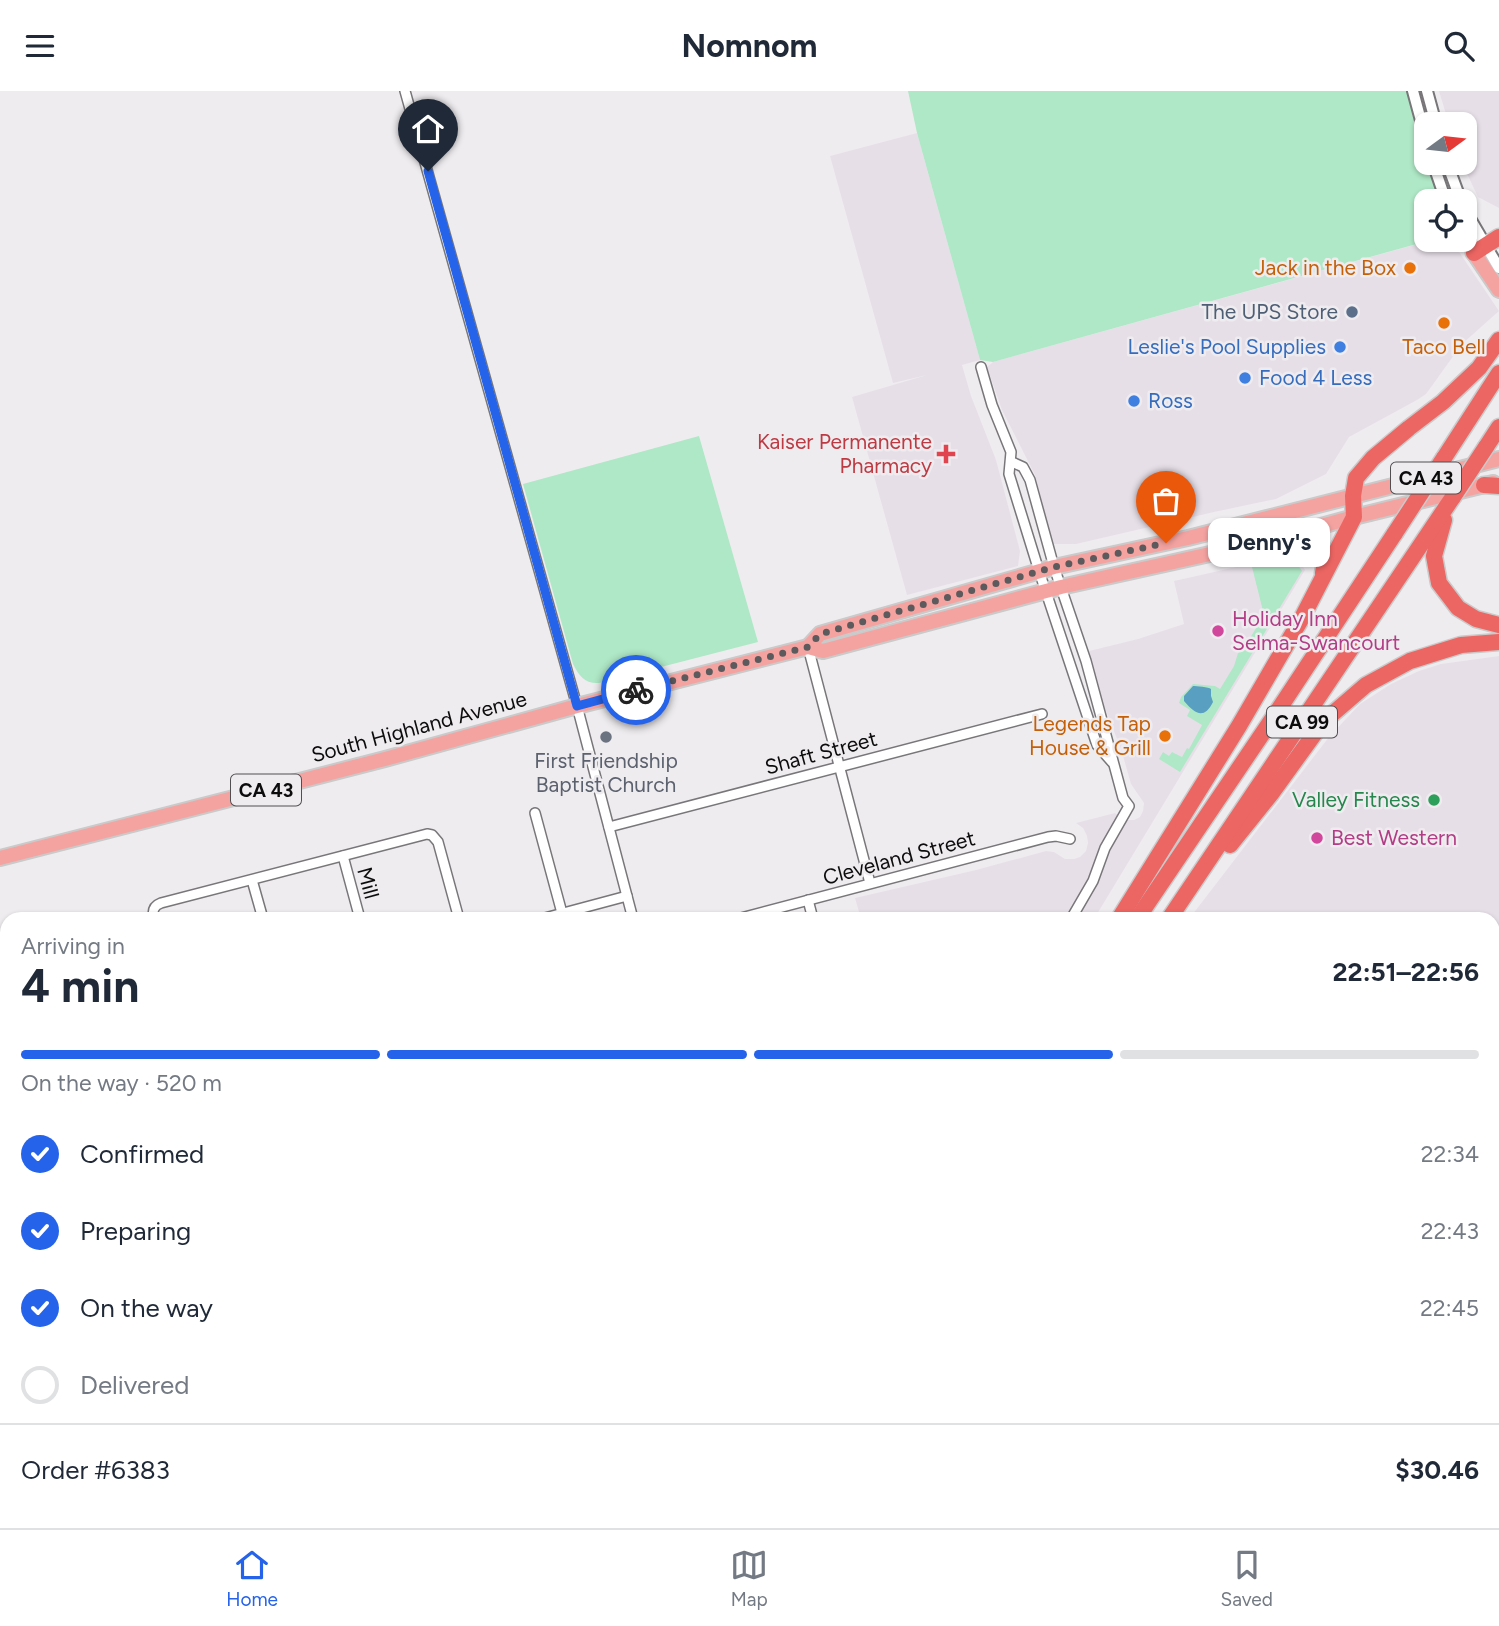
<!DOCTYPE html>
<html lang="en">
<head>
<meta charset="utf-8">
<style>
  body { margin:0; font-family:Figtree,sans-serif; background:#f6f6f7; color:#1f2937; height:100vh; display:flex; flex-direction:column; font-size:26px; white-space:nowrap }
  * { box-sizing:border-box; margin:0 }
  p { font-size:23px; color:#747a83 }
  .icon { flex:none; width:38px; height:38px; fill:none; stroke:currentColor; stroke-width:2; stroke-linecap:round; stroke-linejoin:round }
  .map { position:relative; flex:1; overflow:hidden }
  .details { position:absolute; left:0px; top:821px; width:1500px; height:618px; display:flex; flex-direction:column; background:#fff; border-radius:21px 21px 0 0; box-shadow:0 2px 5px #0004 }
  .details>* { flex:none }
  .needle { width:46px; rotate:75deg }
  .controls { position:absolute; left:1414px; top:21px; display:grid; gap:14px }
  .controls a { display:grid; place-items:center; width:63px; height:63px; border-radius:14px; background:#fff; box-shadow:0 2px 5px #0004; font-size:35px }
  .pin { position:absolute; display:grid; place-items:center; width:60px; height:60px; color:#fff; margin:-72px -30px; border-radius:50% 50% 50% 0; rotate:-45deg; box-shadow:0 0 7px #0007 }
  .pin .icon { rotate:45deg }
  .courier { position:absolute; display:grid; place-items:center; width:70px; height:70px; margin:-35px; border:5px solid #2563eb; border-radius:50%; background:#fff; color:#222; box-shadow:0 2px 9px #0007 }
  .bubble { position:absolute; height:49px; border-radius:14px; background:#fff; box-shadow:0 2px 5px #0004; font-size:23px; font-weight:700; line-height:49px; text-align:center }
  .summary em { font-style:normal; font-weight:700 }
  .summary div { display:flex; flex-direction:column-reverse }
  .summary { display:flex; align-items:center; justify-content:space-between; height:119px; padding:0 21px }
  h1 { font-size:46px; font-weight:700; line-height:52px }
  .bar { display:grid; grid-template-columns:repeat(4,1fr); gap:10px 7px; align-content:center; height:84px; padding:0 21px }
  .bar i { height:9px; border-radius:5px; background:#e0e1e3 }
  .bar .on { background:#2563eb }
  .bar p { grid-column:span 4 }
  .line { display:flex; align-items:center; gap:18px; padding:0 21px; border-top:2px solid #e0e1e3 }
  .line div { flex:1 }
  ol { padding:0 21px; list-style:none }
  li { display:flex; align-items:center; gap:21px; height:77px }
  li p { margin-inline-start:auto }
  li .icon { padding:7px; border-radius:50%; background:#2563eb; color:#fff; stroke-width:4 }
  li:last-child { color:#747a83 }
  li i { width:38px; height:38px; border:4px solid #e0e1e3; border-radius:50% }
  header { display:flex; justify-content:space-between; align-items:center; height:91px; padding:0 21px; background:#fff; font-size:32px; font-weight:700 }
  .menu { display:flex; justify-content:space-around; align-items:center; height:98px; border-top:2px solid #e0e1e3; background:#fff; font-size:19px; color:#747a83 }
  .menu a { display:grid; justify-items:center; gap:4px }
  .menu .on { color:#2563eb }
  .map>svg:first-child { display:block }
  .built { fill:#e7dfe8 }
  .green { fill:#afe8c6 }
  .water { fill:#589fc2 }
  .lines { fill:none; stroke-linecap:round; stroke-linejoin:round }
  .minor-casing { stroke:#787679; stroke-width:12 }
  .tertiary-casing { stroke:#787679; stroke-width:14 }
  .primary-casing { stroke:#cacaca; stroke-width:18 }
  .motorway-casing { stroke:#cacaca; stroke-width:19 }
  .minor { stroke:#fff; stroke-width:9 }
  .tertiary { stroke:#fff; stroke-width:10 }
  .primary { stroke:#f4a3a1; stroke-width:14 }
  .motorway { stroke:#ec6663; stroke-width:16 }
  .rail-casing { stroke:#676567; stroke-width:5 }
  .rail { stroke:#efecf0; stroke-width:2.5; stroke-dasharray:8; stroke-linecap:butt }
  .motorway-bridge-casing { stroke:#cacaca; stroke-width:19; stroke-linecap:butt }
  .motorway-bridge { stroke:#ec6663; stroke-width:16 }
  .done { stroke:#5c5a5c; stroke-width:7; stroke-dasharray:0 12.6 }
  .route { stroke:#2563eb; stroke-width:9 }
  .food-dot { fill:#e8710a; stroke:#efecf0; stroke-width:2.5 }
  .service-dot { fill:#5c6f8a; stroke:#efecf0; stroke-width:2.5 }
  .shop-dot { fill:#3f7fe0; stroke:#efecf0; stroke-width:2.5 }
  .health-dot { fill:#e0444e; stroke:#efecf0; stroke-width:2.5 }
  .hotel-dot { fill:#d1479c; stroke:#efecf0; stroke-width:2.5 }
  .worship-dot { fill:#6b7280; stroke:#efecf0; stroke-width:2.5 }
  .leisure-dot { fill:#2e9e5b; stroke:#efecf0; stroke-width:2.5 }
  .labels { text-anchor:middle; stroke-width:5; stroke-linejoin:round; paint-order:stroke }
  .shield { fill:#efecf0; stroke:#514f51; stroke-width:2 }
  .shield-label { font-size:19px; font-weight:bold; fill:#0d0c0d }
  .food-label { font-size:21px; fill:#c56008; stroke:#efecf0; text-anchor:end }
  .service-label { font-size:21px; fill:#4e5e75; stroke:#efecf0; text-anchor:end }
  .shop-label { font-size:21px; fill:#366cbe; stroke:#efecf0; text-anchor:start }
  .health-label { font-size:21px; fill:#be3a42; stroke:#efecf0; text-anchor:end }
  .hotel-label { font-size:21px; fill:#b23c85; stroke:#efecf0; text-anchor:start }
  .street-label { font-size:21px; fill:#0d0c0d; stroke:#efecf0 }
  .worship-label { font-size:21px; fill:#5b616d; stroke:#efecf0 }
  .leisure-label { font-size:21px; fill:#27864d; stroke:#efecf0; text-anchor:end }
</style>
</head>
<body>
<header><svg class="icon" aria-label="menu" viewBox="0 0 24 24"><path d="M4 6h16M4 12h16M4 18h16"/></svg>Nomnom<svg class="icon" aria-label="search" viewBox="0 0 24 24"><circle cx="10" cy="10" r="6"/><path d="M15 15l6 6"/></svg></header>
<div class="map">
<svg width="1499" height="1437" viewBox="0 0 1499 1437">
  <rect width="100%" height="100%" fill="#efecf0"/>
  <g class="built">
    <polygon points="1439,0 1499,0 1499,117 1478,106 1462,72 1465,72 1465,33 1449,33"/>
    <polygon points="917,42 980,269 962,274 971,305 996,369 1020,460 1018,475 907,504 852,306 927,284 893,292 830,65"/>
    <polygon points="1432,149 1451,149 1499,220 1462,253 1426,303 1417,309 1349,346 1326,383 1276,408 1214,421 1076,453 1053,453 1035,384 1002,319 987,276 993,271"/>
    <polygon points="1294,463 1305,479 1094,828 861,828 855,807 976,779 1046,760 1054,761 1065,768 1074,768 1080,766 1086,760 1088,752 1087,745 1083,737 1076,732 1115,722 1125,729 1134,729 1140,726 1143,720 1144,712 1131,693 1121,658 1104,615 1089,560 1138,548 1184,533 1174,490"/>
    <polygon points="1499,565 1499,942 1493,951 1493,828 1189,828 1329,646 1360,613 1391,593 1419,580 1441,573"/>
    <polygon points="1499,1010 1499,1108 1493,1110 1493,1019"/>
    <polygon points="7,1026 7,1250 0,1251 0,1028"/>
    <polygon points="1499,1364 1499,1431 1496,1437 1421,1437 1425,1432 1493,1432 1493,1366"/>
  </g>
  <g class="green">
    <polygon points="908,0 1407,0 1426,67 1426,72 1428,72 1439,110 1426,110 1426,149 1431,149 993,271 980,269 917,42"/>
    <path d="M699 345 758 551 599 592C585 593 579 585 573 573L523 393Z"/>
    <polygon points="1292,465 1302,480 1180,681 1159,668 1163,661 1169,665 1172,661 1182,666 1187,657 1189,658 1202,634 1187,625 1190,619 1179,612 1181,606 1193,593 1215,595 1220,598 1234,575 1238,562 1250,552 1250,547 1264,524 1252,476"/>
  </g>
  <path class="water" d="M1193 595C1196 595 1209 596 1211 598V605L1213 611C1204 629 1195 623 1184 610V605Z"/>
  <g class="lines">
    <g class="minor-casing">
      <g id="minor">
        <polyline points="405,0 577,615 633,828"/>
        <polyline points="981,276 992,314 1011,361 1009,383 1039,480 1097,654 1112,671"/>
        <polyline points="1012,371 1023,376 1030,389 1054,476 1086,570 1123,707 1129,715 1105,757 1093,790 1071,828"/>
        <polyline points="808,556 870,792"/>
        <polyline points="535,722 562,822"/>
        <polyline points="609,736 1042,623"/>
        <polyline points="343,765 360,828"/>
        <polyline points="252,789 263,828"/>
        <polyline points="808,809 813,828"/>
        <path d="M154 828C152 820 153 815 161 812L427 743 432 744 438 751 459 828"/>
        <polyline points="541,828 627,805"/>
        <polyline points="737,828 1048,746 1056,745 1070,748"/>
        <polyline points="1493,1255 1499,1245"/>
        <polyline points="0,1259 7,1257"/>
        <polyline points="1493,1360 1499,1359"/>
        <polyline points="0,1367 7,1365"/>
        <polyline points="70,1432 72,1437"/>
        <polyline points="176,1432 178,1437"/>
        <polyline points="282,1432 284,1437"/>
        <polyline points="390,1432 391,1437"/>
        <polyline points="495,1432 497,1437"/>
        <polyline points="558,1432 559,1437"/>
        <polyline points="671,1432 671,1437"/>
        <polyline points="795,1432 797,1437"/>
        <polyline points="1046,1432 1047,1437"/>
        <polyline points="1152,1437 1174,1432"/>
        <polyline points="1371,1437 1375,1432"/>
      </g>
    </g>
    <g class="tertiary-casing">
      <g id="tertiary">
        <polyline points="1413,0 1426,48"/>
        <polyline points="1427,0 1436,33"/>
        <polyline points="1433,72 1446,110"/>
        <polyline points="1447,72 1461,110"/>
        <polyline points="1465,119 1499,177"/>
        <polyline points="1465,147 1474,162"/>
      </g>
    </g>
    <g class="primary-casing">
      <g id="primary">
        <polyline points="1474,162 1499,199"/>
        <polyline points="808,556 820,543 1054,476 1188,447 1499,368"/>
        <polyline points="0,767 385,668 577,615 808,556 823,560 1061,496 1255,453 1354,426 1493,392"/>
        <polyline points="1493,971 1499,962"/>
        <polyline points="1493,1002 1499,993"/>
        <polyline points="1188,1437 1192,1432"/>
        <polyline points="1202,1437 1206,1432"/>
      </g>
    </g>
    <g class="motorway-casing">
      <g id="motorway">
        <polyline points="1474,162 1499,146"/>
        <polyline points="1486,356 1499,336"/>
        <polyline points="1444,367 1499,282"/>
        <polyline points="1484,394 1499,395"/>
        <polyline points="1444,429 1434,465 1439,492 1458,517 1476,528 1499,534"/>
        <path d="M1255 453H1313C1324 460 1326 470 1323 482"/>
        <polyline points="1230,754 1271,703 1323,631 1366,594 1410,570 1461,554 1499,551"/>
        <polyline points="1119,828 1239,635 1303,525 1354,426 1353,405 1356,387 1373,367 1409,337 1443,311 1479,277 1499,249"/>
        <polyline points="1137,828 1275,624 1395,442"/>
        <polyline points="1169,828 1453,406"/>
        <polyline points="739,1437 743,1432"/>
        <polyline points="763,1437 766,1432"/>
      </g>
    </g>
    <use href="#minor" class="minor"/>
    <use href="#tertiary" class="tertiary"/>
    <use href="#primary" class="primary"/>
    <use href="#motorway" class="motorway"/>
    <g class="rail-casing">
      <g id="rail">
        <polyline points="1493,1305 1499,1296"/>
        <polyline points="1405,1437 1409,1432"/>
      </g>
    </g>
    <use href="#rail" class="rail"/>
    <g class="motorway-bridge-casing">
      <g id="motorway-bridge">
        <polyline points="1453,406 1486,356"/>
        <polyline points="1395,442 1444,367"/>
      </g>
    </g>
    <use href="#motorway-bridge" class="motorway-bridge"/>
  </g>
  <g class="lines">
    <polyline class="done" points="636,599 808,556 820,543 1054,476 1166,452"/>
    <polyline class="route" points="428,80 577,615 636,599"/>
  </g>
  <g class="food-dot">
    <circle cx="1410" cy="177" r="7"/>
    <circle cx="1444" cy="232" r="7"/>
    <circle cx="1165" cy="645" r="7"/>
  </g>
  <circle class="service-dot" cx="1352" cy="221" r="7"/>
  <g class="shop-dot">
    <circle cx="1340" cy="256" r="7"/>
    <circle cx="1245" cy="287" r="7"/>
    <circle cx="1134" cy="310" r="7"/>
  </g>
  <path class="health-dot" d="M942.5 352.5h7v7h7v7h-7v7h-7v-7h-7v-7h7z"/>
  <g class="hotel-dot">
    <circle cx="1218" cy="540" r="7"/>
    <circle cx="1317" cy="747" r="7"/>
  </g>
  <circle class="worship-dot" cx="606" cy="646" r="7"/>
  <circle class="leisure-dot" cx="1434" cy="709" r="7"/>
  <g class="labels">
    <g class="shield">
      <rect x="1391" y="371.5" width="70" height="31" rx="5"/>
      <rect x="1267" y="615.5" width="70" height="31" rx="5"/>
      <rect x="231" y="683.5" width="70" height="31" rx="5"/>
    </g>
    <g class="shield-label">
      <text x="1426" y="394">CA 43</text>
      <text x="1302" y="638">CA 99</text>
      <text x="266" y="706">CA 43</text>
    </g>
    <g class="food-label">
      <text x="1396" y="184">Jack in the Box</text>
      <text x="1444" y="263" text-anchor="middle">Taco Bell</text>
      <text x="1151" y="640">Legends Tap<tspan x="1151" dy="24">House &amp; Grill</tspan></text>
    </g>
    <g class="service-label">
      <text x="1338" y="228">The UPS Store</text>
    </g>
    <g class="shop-label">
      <text x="1326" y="263" text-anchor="end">Leslie's Pool Supplies</text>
      <text x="1259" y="294">Food 4 Less</text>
      <text x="1148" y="317">Ross</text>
    </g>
    <g class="health-label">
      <text x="932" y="358">Kaiser Permanente<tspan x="932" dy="24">Pharmacy</tspan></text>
    </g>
    <g class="hotel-label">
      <text x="1232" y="535">Holiday Inn<tspan x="1232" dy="24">Selma-Swancourt</tspan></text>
      <text x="1331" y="754">Best Western</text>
    </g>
    <g class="street-label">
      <text transform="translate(419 636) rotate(-15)" y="7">South Highland Avenue</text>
      <text transform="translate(821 662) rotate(-15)" y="7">Shaft Street</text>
      <text transform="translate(899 767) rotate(-15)" y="7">Cleveland Street</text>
      <text transform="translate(368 792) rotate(75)" y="7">Mill</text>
    </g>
    <g class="worship-label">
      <text x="606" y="677">First Friendship<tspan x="606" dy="24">Baptist Church</tspan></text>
    </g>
    <g class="leisure-label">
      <text x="1420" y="716">Valley Fitness</text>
    </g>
  </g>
</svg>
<div class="controls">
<a><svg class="needle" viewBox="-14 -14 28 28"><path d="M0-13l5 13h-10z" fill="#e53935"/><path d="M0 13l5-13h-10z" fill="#747a83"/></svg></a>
<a><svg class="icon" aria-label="locate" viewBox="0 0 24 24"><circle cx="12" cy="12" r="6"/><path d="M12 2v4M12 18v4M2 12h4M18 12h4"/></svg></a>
</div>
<div class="pin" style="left:1166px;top:452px;background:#ea580c"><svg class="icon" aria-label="bag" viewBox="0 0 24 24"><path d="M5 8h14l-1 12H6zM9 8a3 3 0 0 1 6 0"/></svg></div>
<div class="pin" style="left:428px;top:80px;background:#1f2937"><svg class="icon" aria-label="home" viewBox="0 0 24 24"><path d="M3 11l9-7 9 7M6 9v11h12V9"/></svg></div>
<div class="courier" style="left:636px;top:599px"><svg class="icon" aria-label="bike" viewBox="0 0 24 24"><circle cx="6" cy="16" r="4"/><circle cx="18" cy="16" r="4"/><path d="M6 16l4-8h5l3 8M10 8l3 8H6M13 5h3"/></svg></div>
<div class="bubble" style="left:1208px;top:427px;width:122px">Denny's</div>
<section class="details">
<div class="summary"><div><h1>4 min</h1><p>Arriving in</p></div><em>22:51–22:56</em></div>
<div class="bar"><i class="on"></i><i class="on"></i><i class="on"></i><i></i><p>On the way · 520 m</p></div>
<ol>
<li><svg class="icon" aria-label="check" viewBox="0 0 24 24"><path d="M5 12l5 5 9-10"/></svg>Confirmed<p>22:34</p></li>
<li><svg class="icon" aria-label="check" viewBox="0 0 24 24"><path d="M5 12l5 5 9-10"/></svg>Preparing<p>22:43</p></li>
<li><svg class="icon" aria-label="check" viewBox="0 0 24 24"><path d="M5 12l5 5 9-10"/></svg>On the way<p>22:45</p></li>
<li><i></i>Delivered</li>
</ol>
<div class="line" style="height:91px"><div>Order #6383</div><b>$30.46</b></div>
</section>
</div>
<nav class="menu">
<a class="on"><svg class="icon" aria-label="home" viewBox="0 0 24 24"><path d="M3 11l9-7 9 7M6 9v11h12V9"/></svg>Home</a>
<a><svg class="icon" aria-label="map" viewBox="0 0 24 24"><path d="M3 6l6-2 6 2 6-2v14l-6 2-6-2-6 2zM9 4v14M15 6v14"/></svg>Map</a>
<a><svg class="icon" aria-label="saved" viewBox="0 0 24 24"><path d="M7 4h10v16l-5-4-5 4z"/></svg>Saved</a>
</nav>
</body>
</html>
